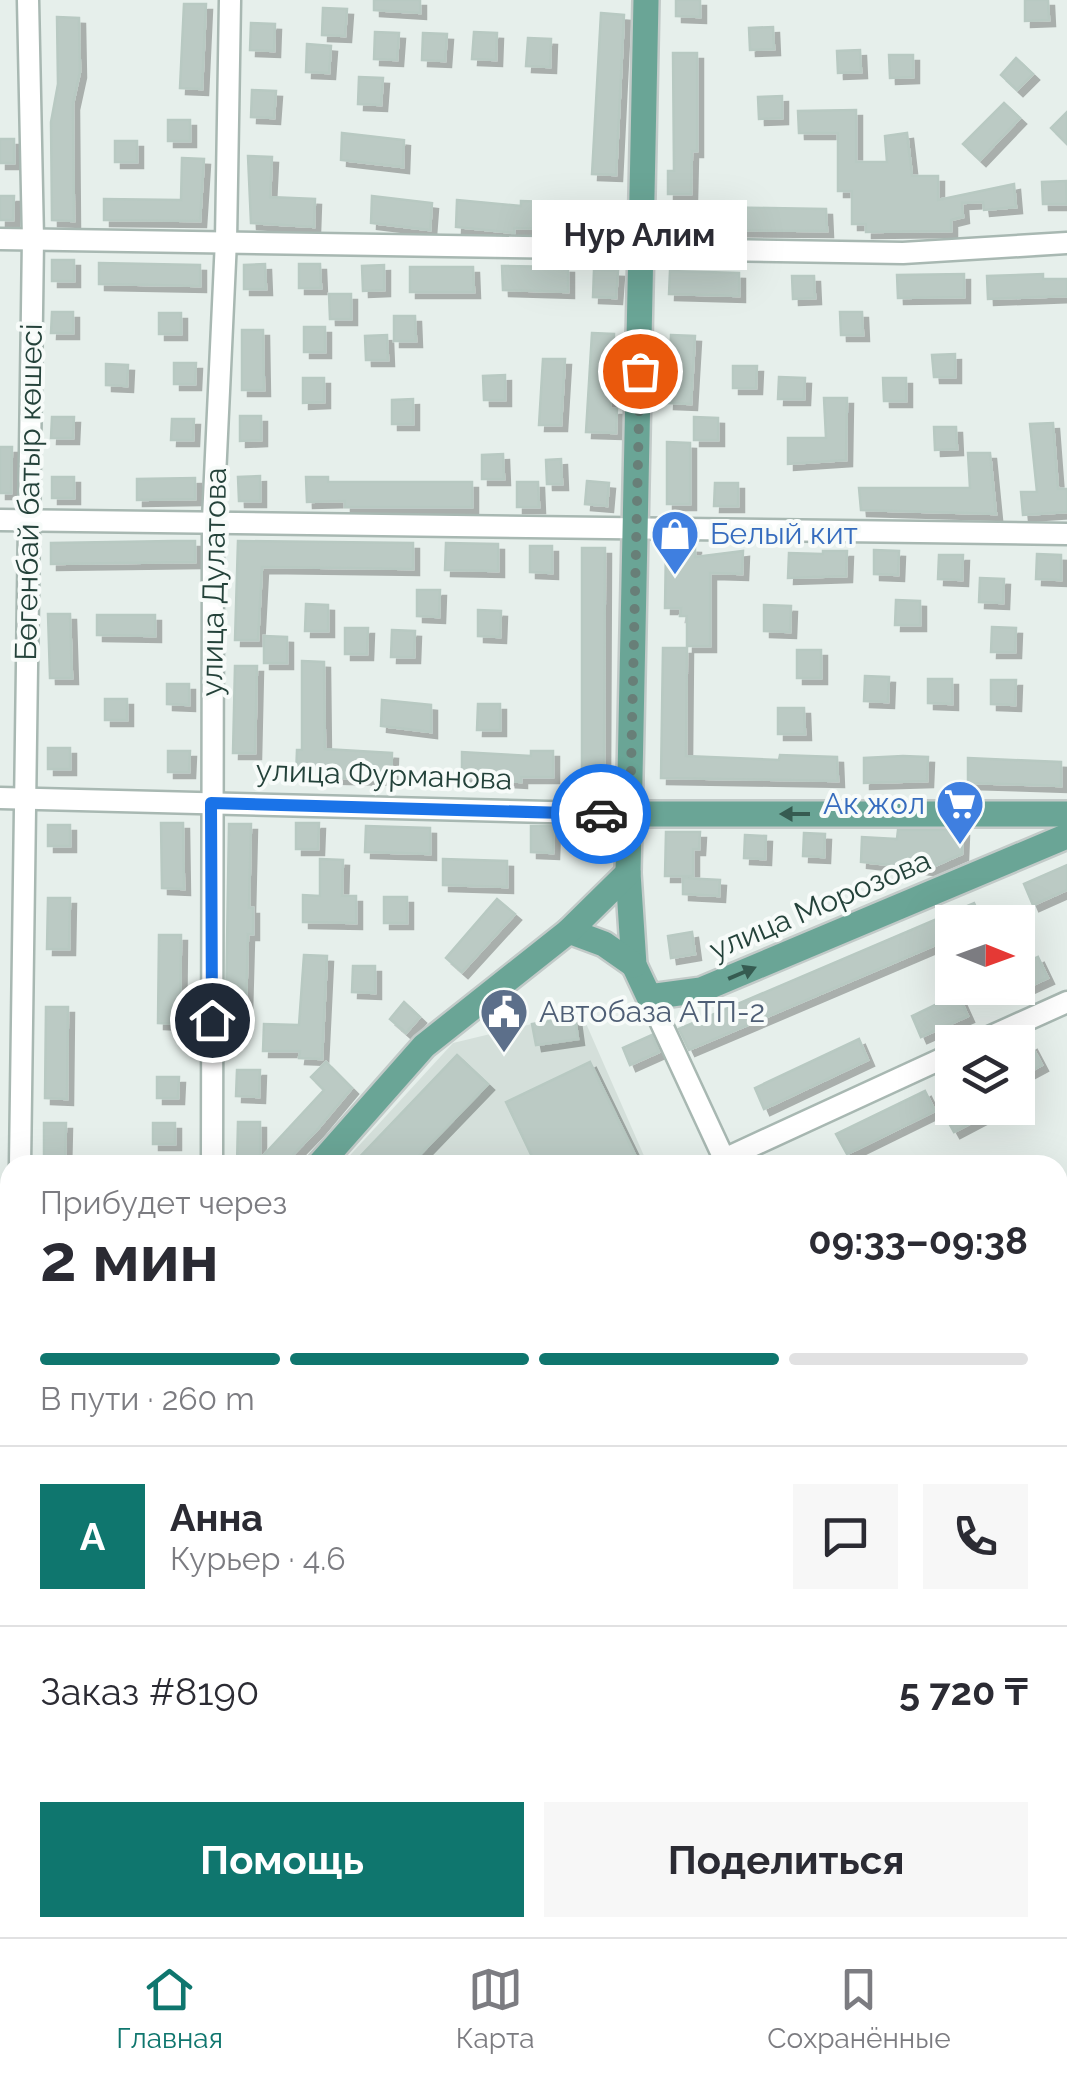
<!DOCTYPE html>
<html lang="ru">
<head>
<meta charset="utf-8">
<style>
  body { margin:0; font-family:Raleway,sans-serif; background:#f7f7f7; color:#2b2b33; height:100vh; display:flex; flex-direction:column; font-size:38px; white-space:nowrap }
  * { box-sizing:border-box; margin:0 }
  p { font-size:32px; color:#7c7c81 }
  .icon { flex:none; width:55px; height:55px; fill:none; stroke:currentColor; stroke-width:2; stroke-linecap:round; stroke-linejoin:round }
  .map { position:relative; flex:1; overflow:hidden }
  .panel { position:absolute; left:0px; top:1155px; width:1068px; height:782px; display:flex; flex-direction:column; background:#fff; border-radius:30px 30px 0 0; box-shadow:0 10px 40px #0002 }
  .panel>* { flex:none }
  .needle { width:65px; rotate:91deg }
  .fabs { position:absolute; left:935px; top:905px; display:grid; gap:20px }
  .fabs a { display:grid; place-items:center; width:100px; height:100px; border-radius:0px; background:#fff; box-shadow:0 10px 40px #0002; font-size:50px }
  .pin { position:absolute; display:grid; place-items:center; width:85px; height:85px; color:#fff; margin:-42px; border:5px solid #fff; border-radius:50%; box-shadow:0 2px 10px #0007 }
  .courier { position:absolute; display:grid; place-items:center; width:100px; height:100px; margin:-50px; border:8px solid #1a73e8; border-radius:50%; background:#fff; color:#222; box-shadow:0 2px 12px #0007 }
  .bubble { position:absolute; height:70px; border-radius:0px; background:#fff; box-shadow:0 10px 40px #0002; font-size:32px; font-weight:700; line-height:70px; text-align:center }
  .overview em { font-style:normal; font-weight:700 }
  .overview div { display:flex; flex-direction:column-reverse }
  .overview { display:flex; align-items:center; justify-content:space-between; height:170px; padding:0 40px }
  h1 { font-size:65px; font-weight:700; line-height:75px }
  .bar { display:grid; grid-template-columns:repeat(4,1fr); gap:15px 10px; align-content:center; height:120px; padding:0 40px }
  .bar i { height:12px; border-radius:8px; background:#e1e1e2 }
  .bar .on { background:#0f766e }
  .bar p { grid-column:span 4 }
  .line { display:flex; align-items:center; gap:25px; padding:0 40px; border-top:2px solid #e1e1e2 }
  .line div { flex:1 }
  .round { display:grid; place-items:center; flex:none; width:105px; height:105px; border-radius:0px; background:#f7f7f7 }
  .action { display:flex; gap:20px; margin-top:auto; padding:20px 40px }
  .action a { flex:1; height:115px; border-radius:0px; background:#0f766e; color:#fff; font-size:40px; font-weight:700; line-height:115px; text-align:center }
  .action a+a { background:#f7f7f7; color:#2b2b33 }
  .menu { display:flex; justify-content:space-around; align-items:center; height:140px; border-top:2px solid #e1e1e2; background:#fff; font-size:28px; color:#7c7c81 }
  .menu a { display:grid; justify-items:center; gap:5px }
  .menu .on { color:#0f766e }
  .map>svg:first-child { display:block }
  .built { fill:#d4dfda }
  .green { fill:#bfe0c8 }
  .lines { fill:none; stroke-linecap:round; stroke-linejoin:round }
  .stream { stroke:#8ec9d4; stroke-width:5 }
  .building { fill:#bbcac4; stroke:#b8c9c2; stroke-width:2.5; filter:url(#shadow) }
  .minor-casing { stroke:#a8b8b2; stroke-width:25 }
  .major-casing { stroke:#c2cac8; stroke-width:30 }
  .minor { stroke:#fff; stroke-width:20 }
  .major { stroke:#6aa596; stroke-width:25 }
  .oneway { fill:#365b51 }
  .done { stroke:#687f78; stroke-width:10; stroke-dasharray:0 18 }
  .route { stroke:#1a73e8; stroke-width:12 }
  .labels { text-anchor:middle; stroke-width:8; stroke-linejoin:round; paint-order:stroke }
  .street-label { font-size:30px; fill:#24423a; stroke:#f7fbf9 }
  .shop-label { font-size:30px; fill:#366cbe; stroke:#f7fbf9; text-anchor:start }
  .service-label { font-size:30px; fill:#4e5e75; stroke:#f7fbf9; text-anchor:start }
</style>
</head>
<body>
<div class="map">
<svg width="1067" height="1937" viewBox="0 0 1067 1937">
  <defs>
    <filter id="shadow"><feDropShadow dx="6" dy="6" stdDeviation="0" flood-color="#0004"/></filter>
  </defs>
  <rect width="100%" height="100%" fill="#e6efeb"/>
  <g class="built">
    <polygon points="581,1012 648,1165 341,1165 453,1043"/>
    <polygon points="1058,1649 1067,1658 1067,1832 1058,1843"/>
    <polygon points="36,1928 689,1928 694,1937 34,1937"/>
  </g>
  <polygon class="green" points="0,1251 10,1251 10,1480 0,1491"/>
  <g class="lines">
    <polyline class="stream" points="0,1728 10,1720"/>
  </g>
  <g class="building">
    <polygon points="374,0 420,0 420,13 374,10"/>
    <polygon points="676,0 700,0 700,17 676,16"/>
    <polygon points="1025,0 1048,0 1049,20 1025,21"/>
    <polygon points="184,4 206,4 202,89 180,88"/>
    <polygon points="323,8 347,9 345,36 322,35"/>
    <polygon points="601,13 624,15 616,175 592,174"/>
    <polygon points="57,17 79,18 80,72 73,104 74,221 52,220 51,122 58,84"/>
    <polygon points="251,23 275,24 274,51 250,50"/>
    <polygon points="773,27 774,49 750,50 749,28"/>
    <polygon points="375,32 399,33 397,60 374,59"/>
    <polygon points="474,32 497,33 496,60 472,59"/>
    <polygon points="423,33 447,34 445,61 422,60"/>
    <polygon points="528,38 551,39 550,67 526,66"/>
    <polygon points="307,44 331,46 329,73 306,72"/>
    <polygon points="860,50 861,72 838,73 837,51"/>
    <polygon points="673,53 697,53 697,151 692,151 691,194 668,194 668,171 674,171"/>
    <polygon points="889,55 913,55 913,77 890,78"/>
    <polygon points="1016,58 1033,74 1017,90 1001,75"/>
    <polygon points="359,77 383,78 381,105 358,104"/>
    <polygon points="252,90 276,91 274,118 251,117"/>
    <polygon points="782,96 782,118 759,119 758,97"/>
    <polygon points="1004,103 1020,118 980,160 963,144"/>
    <polygon points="856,110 856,162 887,162 885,136 907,133 912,176 938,176 938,200 1014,184 1016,207 984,210 983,202 962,203 963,217 951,220 951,231 866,232 866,224 852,224 852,191 838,191 838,133 799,133 798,111"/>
    <polygon points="1067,112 1067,144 1051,128"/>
    <rect x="168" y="120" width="22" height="21"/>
    <polygon points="342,133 404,140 403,167 341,160"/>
    <rect x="0" y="139" width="14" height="24"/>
    <rect x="115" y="141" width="22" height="21"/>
    <polygon points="248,156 272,157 270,197 315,199 314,227 251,223"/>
    <polygon points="182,158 204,159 200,221 104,220 104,199 181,200"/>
    <polygon points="1066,181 1067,204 1043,204 1042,182"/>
    <polygon points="0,196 14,196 13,220 0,220"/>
    <polygon points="372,196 432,203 430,230 371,223"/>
    <polygon points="457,200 521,206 521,201 584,203 582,230 514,228 514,233 456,227"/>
    <polygon points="704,207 826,209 827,231 703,230"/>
    <rect x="52" y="260" width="22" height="21"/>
    <polygon points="99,263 200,265 200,286 99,284"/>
    <polygon points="265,264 266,289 244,289 244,265"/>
    <polygon points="299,264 320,264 321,288 299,288"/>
    <polygon points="384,265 384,290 363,291 362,266"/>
    <polygon points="502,266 568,267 568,292 503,290"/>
    <polygon points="410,267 473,267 474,292 410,292"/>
    <polygon points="594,270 618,271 616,298 593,297"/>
    <polygon points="670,271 739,273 739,296 669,294"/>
    <polygon points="964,274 964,297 898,298 897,275"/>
    <polygon points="1043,274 1043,279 1067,279 1067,296 988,299 987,276"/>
    <polygon points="792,276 814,276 815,298 793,299"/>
    <polygon points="329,294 351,294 351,319 330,319"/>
    <polygon points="52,312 73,312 73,333 51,333"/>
    <polygon points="840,312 862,312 863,335 841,335"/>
    <rect x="159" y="313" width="22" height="21"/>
    <polygon points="394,316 415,316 416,341 394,341"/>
    <rect x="304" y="327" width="21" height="25"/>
    <polygon points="242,330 263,330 264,390 242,390"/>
    <polygon points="592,333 614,334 610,409 617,409 616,433 586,432"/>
    <polygon points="387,335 388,360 366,360 365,336"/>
    <polygon points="671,335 695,336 691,404 668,403"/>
    <polygon points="955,354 955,377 934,377 932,355"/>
    <polygon points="543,359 565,359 561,425 539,425"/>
    <polygon points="174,363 196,363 195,384 174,384"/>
    <polygon points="106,364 128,365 127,386 106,385"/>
    <polygon points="733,366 757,366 756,388 733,388"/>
    <polygon points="505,375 505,400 484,400 483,376"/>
    <polygon points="779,377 805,378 804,399 778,399"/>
    <polygon points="303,378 324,378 324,402 303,403"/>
    <polygon points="883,378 906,378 906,401 884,401"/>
    <polygon points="824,398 847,398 846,460 788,464 788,438 826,438"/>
    <polygon points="413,399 413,424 392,424 392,400"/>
    <polygon points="240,416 261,416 261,440 240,441"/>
    <polygon points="52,417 74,417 73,438 51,438"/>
    <polygon points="694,417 718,418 718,440 694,440"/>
    <polygon points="172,419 194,419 193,440 171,440"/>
    <polygon points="1053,423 1058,489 1067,489 1067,512 1023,515 1021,492 1037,492 1030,424"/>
    <polygon points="934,427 956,427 957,449 935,450"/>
    <polygon points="667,442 690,443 690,504 667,504"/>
    <polygon points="0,447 12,447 11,493 0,493"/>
    <polygon points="968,453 990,453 996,514 861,510 859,488 970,488"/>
    <polygon points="503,454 504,479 482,479 482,455"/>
    <polygon points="561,459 562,484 547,484 546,460"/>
    <polygon points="260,476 260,501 239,501 238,477"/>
    <rect x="52" y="477" width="22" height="21"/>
    <polygon points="306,477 328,477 328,482 472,482 472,507 345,507 345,501 307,502"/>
    <polygon points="195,478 195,499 137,500 137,479"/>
    <polygon points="587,481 609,483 607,506 585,504"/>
    <polygon points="517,482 538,482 539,507 517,507"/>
    <polygon points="715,483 738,483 738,506 714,506"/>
    <polygon points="173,541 195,541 195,562 51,564 51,543"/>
    <polygon points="238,541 413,543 413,569 262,567 258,640 235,640"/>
    <polygon points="446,543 498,544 498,571 445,570"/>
    <polygon points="530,546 552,546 552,573 530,572"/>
    <polygon points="666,546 695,547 695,557 743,551 742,574 710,573 710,646 687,646 687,616 680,616 681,608 665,608"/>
    <polygon points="582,548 605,548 604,781 582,781"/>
    <polygon points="874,550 899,551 898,575 874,574"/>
    <polygon points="823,551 847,551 846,576 788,578 789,553 823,554"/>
    <polygon points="1037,554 1061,555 1061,580 1036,579"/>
    <polygon points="939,555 963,555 962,580 938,579"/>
    <polygon points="980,578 1004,579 1003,603 979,602"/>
    <polygon points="417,590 440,590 439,617 417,616"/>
    <polygon points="896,600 920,601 920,625 895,625"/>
    <polygon points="306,604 328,605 328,631 305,631"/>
    <polygon points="764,605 791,606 790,632 764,631"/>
    <polygon points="478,610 501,611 500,637 478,636"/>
    <polygon points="48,614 70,614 72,678 50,678"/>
    <polygon points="97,615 155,615 155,636 97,635"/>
    <polygon points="992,627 1016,628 1015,652 991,652"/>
    <polygon points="345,628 368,628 367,654 345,654"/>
    <polygon points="392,630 415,631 414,657 391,657"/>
    <polygon points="264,636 287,637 287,663 264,663"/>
    <polygon points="663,648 687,648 686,756 779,760 780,755 837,757 838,781 661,778"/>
    <rect x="797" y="650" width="24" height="28"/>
    <polygon points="302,661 324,662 325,749 392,753 391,779 296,777 297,750 302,750"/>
    <polygon points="235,666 257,666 255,753 233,753"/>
    <polygon points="865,676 889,677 888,702 864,701"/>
    <polygon points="928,679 952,679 952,704 928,703"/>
    <polygon points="991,680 1016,680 1015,705 991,704"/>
    <polygon points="167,684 189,684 189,705 167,704"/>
    <rect x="105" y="699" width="22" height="21"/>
    <polygon points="382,700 431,705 431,732 381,726"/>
    <polygon points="478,704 500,704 500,730 477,730"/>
    <polygon points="778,708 804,708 805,734 778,734"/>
    <rect x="48" y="748" width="22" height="21"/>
    <polygon points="168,751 190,751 189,772 168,772"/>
    <polygon points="531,751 553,751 553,777 521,777 521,782 462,778 462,752 531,756"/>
    <polygon points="903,756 928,757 927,781 864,783 864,758"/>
    <polygon points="968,758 1061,762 1061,786 968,783"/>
    <polygon points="161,823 183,823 184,889 162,888"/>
    <polygon points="296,823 319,823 318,849 296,849"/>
    <polygon points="229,824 251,824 249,908 253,908 253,934 248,934 246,1007 226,1006"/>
    <rect x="48" y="825" width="22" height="21"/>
    <polygon points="366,826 430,828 430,854 365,852"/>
    <polygon points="531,826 554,826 553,853 531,852"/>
    <polygon points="898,830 963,830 962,854 928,869 861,862 862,837 897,839"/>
    <polygon points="666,832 700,832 699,849 693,849 693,876 665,876"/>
    <polygon points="804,833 825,834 824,857 803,856"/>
    <polygon points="745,835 766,836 765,859 744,858"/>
    <polygon points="320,859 343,860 342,896 356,896 356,923 303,922 303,895 320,896"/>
    <polygon points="443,859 507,861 507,887 443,885"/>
    <polygon points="1067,865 1067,890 1033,905 1024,884"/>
    <polygon points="683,878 720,880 719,896 683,894"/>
    <rect x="384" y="897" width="23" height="26"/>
    <polygon points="48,898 70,898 69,949 47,949"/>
    <polygon points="497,899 515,914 462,972 446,958"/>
    <polygon points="974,903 983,922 952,922 952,938 689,1050 679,1029"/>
    <polygon points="692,932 695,954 671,958 668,936"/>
    <polygon points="159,935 181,935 180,1024 158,1023"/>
    <polygon points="304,955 327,956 322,1059 299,1058 300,1051 263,1051 264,1024 299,1025"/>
    <polygon points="1038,957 1048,978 1026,988 1018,966"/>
    <polygon points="353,966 375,966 375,993 352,992"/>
    <polygon points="958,994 968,1016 921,1037 912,1016"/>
    <polygon points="404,1002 420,1017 406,1033 390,1019"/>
    <polygon points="46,1007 68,1007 67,1099 45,1098"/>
    <polygon points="575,1017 578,1039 536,1045 532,1024"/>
    <polygon points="652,1035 659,1052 630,1065 623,1048"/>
    <polygon points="859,1039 868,1060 764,1109 755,1088"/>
    <polygon points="1031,1044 1042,1065 1018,1078 1018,1052"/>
    <polygon points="457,1055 488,1084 410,1165 352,1165"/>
    <polygon points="326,1062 352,1088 317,1130 283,1165 237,1165 238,1122 260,1122 260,1159 324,1090 311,1077"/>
    <polygon points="590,1062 640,1165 536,1165 506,1102"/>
    <polygon points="237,1070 260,1070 259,1097 236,1096"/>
    <polygon points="157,1077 179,1077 178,1098 157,1098"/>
    <polygon points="925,1091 935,1111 847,1154 836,1134"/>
    <polygon points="952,1108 1000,1108 954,1132 943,1112"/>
    <polygon points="44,1123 66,1123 65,1165 44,1165"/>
    <rect x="153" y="1123" width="22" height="21"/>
  </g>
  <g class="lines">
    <g class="minor-casing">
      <g id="minor">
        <polyline points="0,239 903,253 1067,243"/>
        <polyline points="0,520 1067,534"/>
        <polyline points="0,798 629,814"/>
        <polyline points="649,997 727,1165"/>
        <polyline points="978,1042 1067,1002"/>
        <polyline points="724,1159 952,1054"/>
        <polyline points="20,1165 33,239 28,0"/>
        <polyline points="212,1165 213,520 226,240 230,0"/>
        <polyline points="1058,1249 1067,1248"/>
      </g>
    </g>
    <g class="major-casing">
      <g id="major">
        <polyline points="646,0 628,873 634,965 649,997 701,990 1067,836"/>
        <polyline points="629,814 1067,814"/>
        <polyline points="569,931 604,944 634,965"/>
        <polyline points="319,1165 424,1046 569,931 628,873"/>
        <polyline points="0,1548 10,1535"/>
      </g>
    </g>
    <use href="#minor" class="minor"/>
    <use href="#major" class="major"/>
  </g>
  <defs><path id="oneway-solid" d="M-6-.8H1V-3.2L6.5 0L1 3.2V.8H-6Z" transform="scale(2.5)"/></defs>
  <g class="oneway">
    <use href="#oneway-solid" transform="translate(795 814) rotate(180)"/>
    <use href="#oneway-solid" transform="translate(742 973) rotate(-23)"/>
  </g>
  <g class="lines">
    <polyline class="done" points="601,814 630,814 640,371"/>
    <polyline class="route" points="212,1020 211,803 601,814"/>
  </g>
  <defs>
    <g id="shop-pin" transform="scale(2.5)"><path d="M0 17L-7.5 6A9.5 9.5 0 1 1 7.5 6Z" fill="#3f7fe0" stroke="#f7fbf9"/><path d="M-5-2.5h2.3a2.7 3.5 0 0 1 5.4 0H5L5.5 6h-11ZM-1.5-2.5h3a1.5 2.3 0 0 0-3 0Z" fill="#fff"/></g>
    <g id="supermarket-pin" transform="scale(2.5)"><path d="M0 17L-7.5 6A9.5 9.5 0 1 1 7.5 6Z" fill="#3f7fe0" stroke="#f7fbf9"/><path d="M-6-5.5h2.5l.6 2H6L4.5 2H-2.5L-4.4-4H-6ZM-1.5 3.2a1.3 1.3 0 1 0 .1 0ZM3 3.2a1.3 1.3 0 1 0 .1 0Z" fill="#fff"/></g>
    <g id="civic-pin" transform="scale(2.5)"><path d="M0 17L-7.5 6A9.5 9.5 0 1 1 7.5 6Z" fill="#5c6f8a" stroke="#f7fbf9"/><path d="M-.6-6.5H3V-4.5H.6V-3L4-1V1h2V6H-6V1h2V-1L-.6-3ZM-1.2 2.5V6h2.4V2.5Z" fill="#fff"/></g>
  </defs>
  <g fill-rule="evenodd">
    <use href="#shop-pin" x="675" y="534"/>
    <use href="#supermarket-pin" x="960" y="804"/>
    <use href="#civic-pin" x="504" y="1012"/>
  </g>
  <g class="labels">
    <g class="street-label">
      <text transform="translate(29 492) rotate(-89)" y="10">Бөгенбай батыр көшесі</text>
      <text transform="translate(214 582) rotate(-89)" y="10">улица Дулатова</text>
      <text transform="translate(384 775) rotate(2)" y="10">улица Фурманова</text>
      <text transform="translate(820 905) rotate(-23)" y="10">улица Морозова</text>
    </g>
    <g class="shop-label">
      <text x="710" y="544">Белый кит</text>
      <text x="925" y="814" text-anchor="end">Ак жол</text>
    </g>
    <g class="service-label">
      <text x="539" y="1022">Автобаза АТП-2</text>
    </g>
  </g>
</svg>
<div class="fabs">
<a><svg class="needle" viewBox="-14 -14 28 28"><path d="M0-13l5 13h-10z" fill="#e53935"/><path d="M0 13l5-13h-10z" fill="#7c7c81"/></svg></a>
<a><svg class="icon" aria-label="layers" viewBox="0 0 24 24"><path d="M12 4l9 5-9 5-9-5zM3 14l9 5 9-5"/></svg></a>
</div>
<div class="pin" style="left:640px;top:371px;background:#ea580c"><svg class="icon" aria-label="bag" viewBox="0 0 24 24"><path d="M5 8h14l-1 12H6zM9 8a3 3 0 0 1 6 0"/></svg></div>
<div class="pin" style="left:212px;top:1020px;background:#1f2937"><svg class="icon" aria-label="home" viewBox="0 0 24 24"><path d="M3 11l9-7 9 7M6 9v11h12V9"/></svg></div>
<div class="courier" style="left:601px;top:814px"><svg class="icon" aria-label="car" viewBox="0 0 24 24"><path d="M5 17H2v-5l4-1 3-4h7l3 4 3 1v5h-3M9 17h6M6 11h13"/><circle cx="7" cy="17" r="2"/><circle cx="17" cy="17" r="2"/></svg></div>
<div class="bubble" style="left:532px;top:200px;width:215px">Нур Алим</div>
<section class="panel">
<div class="overview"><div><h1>2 мин</h1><p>Прибудет через</p></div><em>09:33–09:38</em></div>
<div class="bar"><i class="on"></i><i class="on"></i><i class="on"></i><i></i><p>В пути · 260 m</p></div>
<div class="line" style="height:180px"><b class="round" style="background:#0f766e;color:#fff">А</b><div><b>Анна</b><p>Курьер · 4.6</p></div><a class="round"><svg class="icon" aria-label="chat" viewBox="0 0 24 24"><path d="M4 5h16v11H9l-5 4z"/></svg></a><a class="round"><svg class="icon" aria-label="phone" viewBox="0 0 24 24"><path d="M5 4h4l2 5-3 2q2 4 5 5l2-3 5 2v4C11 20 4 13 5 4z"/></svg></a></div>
<div class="line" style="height:130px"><div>Заказ #8190</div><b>5 720 ₸</b></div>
<div class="action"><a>Помощь</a><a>Поделиться</a></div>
</section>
</div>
<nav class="menu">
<a class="on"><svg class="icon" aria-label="home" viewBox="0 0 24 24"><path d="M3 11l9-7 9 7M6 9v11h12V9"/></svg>Главная</a>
<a><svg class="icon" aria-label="map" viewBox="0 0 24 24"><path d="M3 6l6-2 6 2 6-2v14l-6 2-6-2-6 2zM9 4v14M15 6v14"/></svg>Карта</a>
<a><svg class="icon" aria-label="saved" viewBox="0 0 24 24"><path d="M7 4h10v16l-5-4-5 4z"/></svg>Сохранённые</a>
</nav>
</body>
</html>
